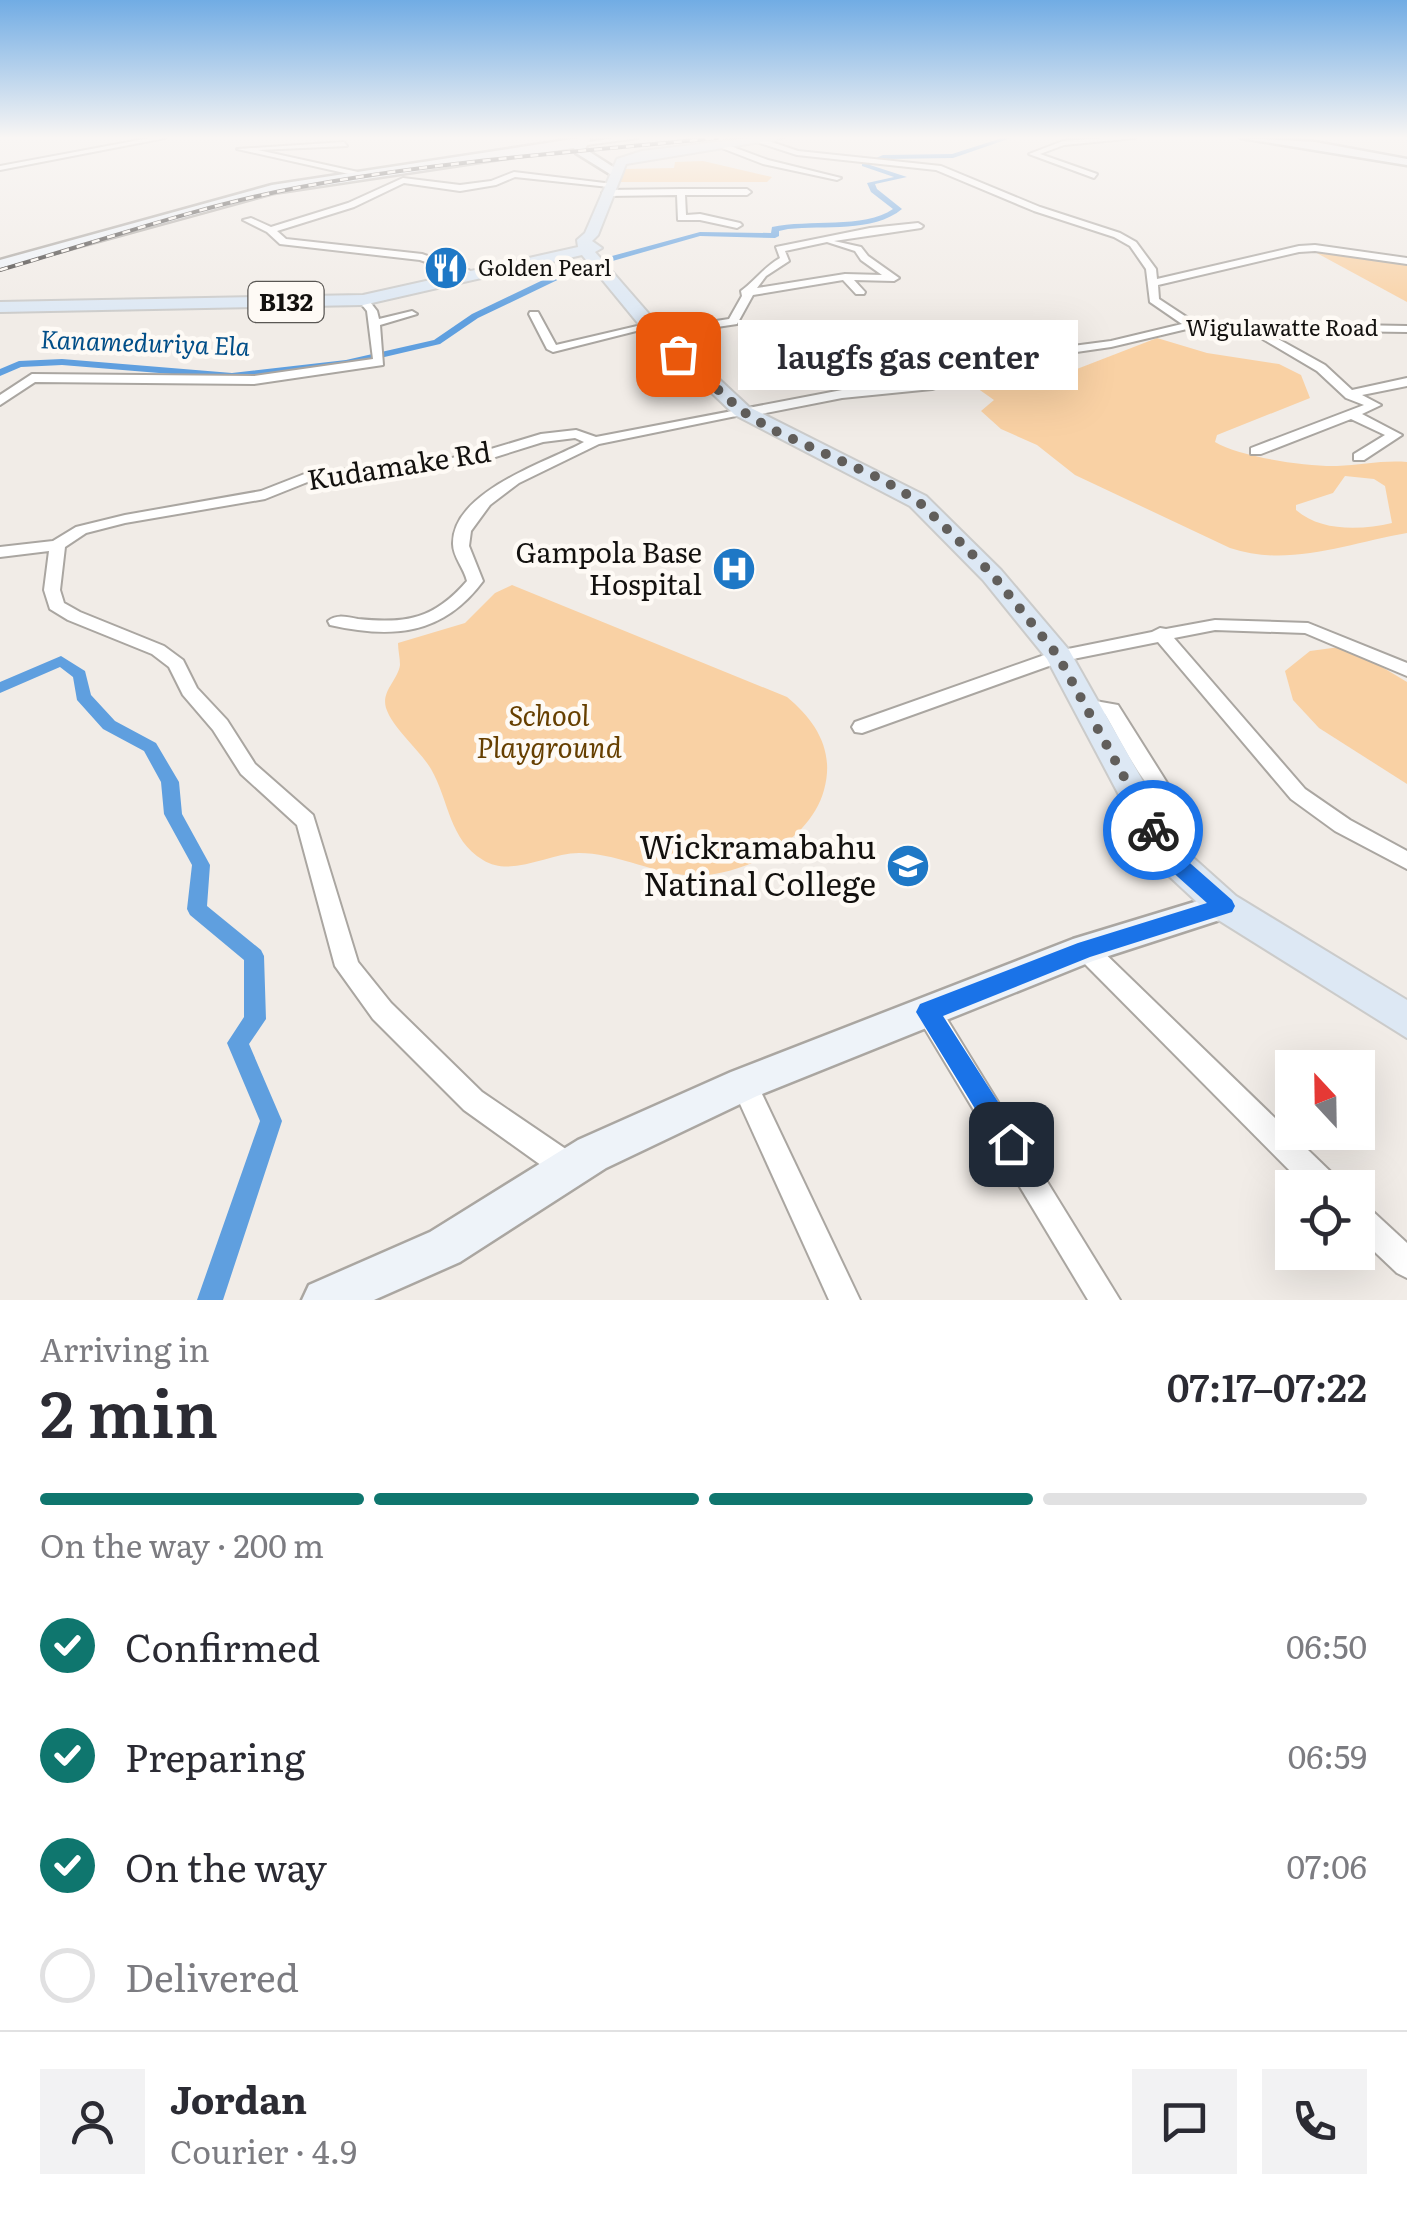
<!DOCTYPE html>
<html lang="en">
<head>
<meta charset="utf-8">
<style>
  body { margin:0; font-family:Literata,serif; background:#f2f2f3; color:#2b2b33; height:100vh; display:flex; flex-direction:column; font-size:38px; white-space:nowrap }
  * { box-sizing:border-box; margin:0 }
  p { font-size:32px; color:#7c7c81 }
  .icon { flex:none; width:55px; height:55px; fill:none; stroke:currentColor; stroke-width:2; stroke-linecap:round; stroke-linejoin:round }
  .map { position:relative; height:1300px; overflow:hidden }
  .sheet { display:flex; flex-direction:column; background:#fff; flex:1 }
  .sheet>* { flex:none }
  .needle { width:65px; rotate:338deg }
  .tools { position:absolute; left:1275px; top:1050px; display:grid; gap:20px }
  .tools a { display:grid; place-items:center; width:100px; height:100px; border-radius:0px; background:#fff; box-shadow:0 10px 40px #0002; font-size:50px }
  .pin { position:absolute; display:grid; place-items:center; width:85px; height:85px; color:#fff; margin:-42px; border-radius:20px; box-shadow:0 5px 15px #0006 }
  .courier { position:absolute; display:grid; place-items:center; width:100px; height:100px; margin:-50px; border:8px solid #1a73e8; border-radius:50%; background:#fff; color:#222; box-shadow:0 2px 12px #0007 }
  .bubble { position:absolute; height:70px; border-radius:0px; background:#fff; box-shadow:0 10px 40px #0002; font-size:32px; font-weight:600; line-height:70px; text-align:center }
  .headline em { font-style:normal; font-weight:600 }
  .headline div { display:flex; flex-direction:column-reverse }
  .headline { display:flex; align-items:center; justify-content:space-between; height:170px; padding:0 40px }
  h1 { font-size:65px; font-weight:600; line-height:75px }
  .bar { display:grid; grid-template-columns:repeat(4,1fr); gap:15px 10px; align-content:center; height:120px; padding:0 40px }
  .bar i { height:12px; border-radius:8px; background:#e1e1e2 }
  .bar .selected { background:#0f766e }
  .bar p { grid-column:span 4 }
  .line { display:flex; align-items:center; gap:25px; padding:0 40px; border-top:2px solid #e1e1e2 }
  .line div { flex:1 }
  .round { display:grid; place-items:center; flex:none; width:105px; height:105px; border-radius:0px; background:#f2f2f3 }
  ol { padding:0 40px; list-style:none }
  li { display:flex; align-items:center; gap:30px; height:110px }
  li p { margin-inline-start:auto }
  li .icon { padding:10px; border-radius:50%; background:#0f766e; color:#fff; stroke-width:4 }
  li:last-child { color:#7c7c81 }
  li i { width:55px; height:55px; border:5px solid #e1e1e2; border-radius:50% }
  .map>svg:first-child { display:block }
  .green { fill:#f9d1a4; fill-rule:evenodd }
  .lines { fill:none; stroke-linecap:round; stroke-linejoin:round }
  .canal { fill:#5f9fdf; fill-rule:evenodd }
  .street-casing { stroke:#aaa6a1; stroke-width:4 }
  .secondary-casing { stroke:#aaa6a1; stroke-width:5 }
  .primary-casing { stroke:#cbcbca; stroke-width:4 }
  .street { fill:#fff; fill-rule:evenodd }
  .secondary { fill:#eef3f9; fill-rule:evenodd }
  .primary { fill:#dde8f4; fill-rule:evenodd }
  .rail-casing { stroke:#413e3c; stroke-width:4 }
  .rail { stroke:#fefaf5; stroke-width:2.5; stroke-dasharray:8; stroke-linecap:butt }
  .route { fill:#1a73e8 }
  .done { stroke:#615e5b; stroke-width:10; stroke-dasharray:0 18 }
  .labels { text-anchor:middle; stroke-width:9; stroke-linejoin:round; paint-order:stroke }
  .far-poi-label { font-size:22px; fill:#13110f; stroke:#fefaf5; text-anchor:start }
  .far-street-label { font-size:22px; fill:#13110f; stroke:#fefaf5 }
  .shield { fill:#fefaf5; stroke:#5a5754; stroke-width:2.5 }
  .shield-label { font-size:25px; font-weight:bold; fill:#13110f }
  .far-water-label { font-size:25px; font-style:italic; fill:#014e88; stroke:#fefaf5 }
  .street-label { font-size:28px; fill:#13110f; stroke:#fefaf5 }
  .poi-label { font-size:28px; fill:#13110f; stroke:#fefaf5; text-anchor:end }
  .park-label { font-size:28px; font-style:italic; fill:#663f00; stroke:#fefaf5 }
  .near-poi-label { font-size:32px; fill:#13110f; stroke:#fefaf5; text-anchor:end }
</style>
</head>
<body>
<div class="map">
<svg width="1407" height="1300" viewBox="0 0 1407 1300">
  <rect width="100%" height="100%" fill="#f1ece7"/>
  <g class="green">
    <polygon points="703,161 772,177 767,182 618,182 623,169 674,168 675,162"/>
    <polygon points="1313,251 1407,264 1407,302"/>
    <path d="M1157 338 1207 353 1279 364 1301 375 1310 398 1217 435 1215 442C1240 457 1307 467 1337 466 1361 465 1383 460 1407 462V533C1349 543 1288 568 1230 548L1075 475 1037 445 1001 429 981 411 994 400 967 381 1016 364 1064 374ZM1345 476 1374 479 1385 486 1392 523C1362 530 1321 532 1296 510V505L1333 493Z"/>
    <path d="M512 585 787 697C816 721 835 751 824 790 810 843 736 881 684 875 648 871 615 853 579 853 548 853 512 878 483 860 449 840 449 800 431 769 419 749 393 729 386 708 381 691 398 680 400 665 400 658 398 650 398 643L465 623 495 593Z"/>
    <polygon points="1347,646 1407,682 1407,784 1319,728 1293,700 1285,671 1310,651"/>
  </g>
  <g class="lines">
    <g class="canal">
      <path d="M1002 138H1011L953 158 884 159 870 165 907 177 875 184 877 189 902 209C873 233 824 225 788 229L779 231V236L775 238 700 236 574 272 478 318 440 344 346 366 232 379 62 365 21 367 0 376V369L19 361 62 359 232 373 346 360 434 340 472 314 568 268 700 232 771 233 772 227C808 219 864 229 893 209L871 192 867 183 894 177 862 166V164L883 155 952 154Z"/>
      <polygon points="61,656 85,671 91,695 115,721 156,743 179,782 182,814 210,865 207,906 261,950 264,956 266,1019 249,1044 282,1121 223,1300 197,1300 260,1121 227,1043 244,1017 244,960 190,915 187,909 192,865 164,814 161,782 144,751 103,729 77,700 73,677 60,667 0,693 0,682"/>
    </g>
    <g class="street-casing">
      <g id="street">
        <polygon points="150,138 165,138 0,170 0,166"/>
        <polygon points="615,138 638,138 579,146 575,144"/>
        <path d="M760 138 798 151 941 166 1040 207 1120 233 1136 242 1156 269 1157 279 1299 246 1315 245 1407 258V264L1315 251 1299 252 1158 285 1159 299 1194 322 1407 326V332L1262 330 1325 365 1352 390 1407 378V386L1362 395 1381 405 1362 414 1402 435 1364 460H1354V454L1385 435 1351 419 1261 454H1251V448L1364 405 1346 398 1317 371 1246 329 1191 328 1111 347 1021 360 932 389 842 398 746 417 741 415 599 444 519 483 490 505 471 531 469 546 483 581C443 635 393 639 330 625L328 621C337 614 346 617 358 619 407 624 434 619 467 581 464 568 453 557 453 544 452 491 548 462 584 442L575 438 543 442 489 459 432 470 310 481 265 499 125 523 86 533 65 547 60 590 64 603 80 612 164 646 183 660 197 688 227 720 255 764 313 815 358 962 391 1003 482 1092 579 1158 583 1168 579 1178 569 1182 559 1178 464 1110 373 1019 335 966 297 825 241 774 213 730 183 695 169 667 152 654 68 620 50 609 44 590 49 551 0 557V547L53 541 76 527 125 515 261 491 307 473 432 462 481 452 541 434 576 430 596 437 842 390 931 381 1019 353 1111 341 1182 324 1150 302 1146 269 1130 246 1114 237 1034 211 936 170 797 155 757 142Z"/>
        <polygon points="1103,138 1135,138 1064,145 1040,154 1097,174 1094,178 1029,154 1063,141"/>
        <polygon points="344,142 347,146 258,150 358,172 358,176 237,149"/>
        <polygon points="722,143 768,160 841,178 837,180 763,164 719,147"/>
        <polygon points="514,172 613,184 609,187 515,177 496,185 460,191 404,183 354,207 277,231 286,239 422,254 476,273 477,275 472,278 420,260 280,244 267,232 243,220 251,218 271,227 348,203 403,178 460,185 491,181"/>
        <polygon points="681,189 747,189 751,192 747,195 685,195 686,215 700,214 740,223 742,225 737,228 700,220 678,220 677,195 606,196 602,193 606,190"/>
        <path d="M918 223 923 226 921 228 834 241 861 247 868 256 899 278 894 281 854 280 865 292 864 294H856L843 280 753 295 737 324 657 336 651 333 657 330 729 319 742 296 741 291C755 281 763 268 780 258L776 247 870 228ZM827 242 855 251 861 260 882 275 845 274 757 288 766 276 789 261 785 251Z"/>
        <polygon points="359,298 367,298 377,311 379,319 412,311 417,314 380,325 383,365 254,384 35,382 0,405 0,395 32,374 254,376 373,359 367,311 358,300"/>
        <polygon points="530,312 538,312 556,345 650,323 656,326 553,352 547,349 529,314"/>
        <polygon points="1215,620 1308,623 1407,663 1407,676 1305,633 1215,630 1174,638 1305,789 1350,820 1407,851 1407,869 1335,831 1291,799 1158,642 1063,661 862,733 855,732 852,727 855,722 1053,652 1152,632 1160,628 1166,629"/>
        <path d="M1084 699 1118 705 1169 786 1192 806 1189 811C1157 820 1120 738 1105 714L1077 709 1075 705 1077 701Z"/>
        <polygon points="1085,939 1093,942 1337,1178 1341,1188 1307,1188 1077,956 1073,949 1077,942"/>
        <polygon points="928,1000 937,1003 1120,1300 1088,1300 919,1019 916,1011 919,1003"/>
        <polygon points="744,1072 753,1075 860,1300 829,1300 731,1084 735,1075"/>
        <polygon points="1358,1203 1368,1207 1407,1243 1407,1278 1397,1273 1358,1236"/>
      </g>
    </g>
    <g class="secondary-casing">
      <g id="secondary">
        <polygon points="580,138 591,138 585,149 618,170 618,174 610,174 576,153 574,148 273,193 0,268 0,260 272,185"/>
        <polygon points="1241,138 1315,142 1407,159 1407,165"/>
        <polygon points="1224,893 1235,897 1240,906 1235,915 1093,961 757,1096 606,1168 460,1262 374,1300 302,1300 309,1285 430,1232 578,1140 731,1072 1073,939"/>
      </g>
    </g>
    <g class="primary-casing">
      <polygon id="primary" points="750,138 783,138 626,164 598,235 592,241 602,248 595,252 649,314 749,407 926,496 1001,570 1069,650 1179,845 1236,896 1407,1000 1407,1038 1212,916 1155,863 1047,659 983,580 910,506 735,415 637,322 582,255 363,305 0,312 0,302 363,295 578,247 577,240 585,233 617,159 642,151"/>
    </g>
    <use href="#street" class="street"/>
    <use href="#secondary" class="secondary"/>
    <use href="#primary" class="primary"/>
    <g class="rail-casing">
      <path id="rail" d="M0 270C100 241 199 206 301 187 438 161 578 152 717 138"/>
    </g>
    <use href="#rail" class="rail"/>
  </g>
  <linearGradient id="sky" x2="0" y2="1"><stop stop-color="#71ace4"/><stop offset="0.43" stop-color="#f9f6f4"/><stop offset="1" stop-color="#f9f6f4" stop-opacity="0"/></linearGradient>
  <rect width="1407" height="320" fill="url(#sky)"/>
  <polygon class="route" points="1153,823 1160,825 1174,849 1232,900 1235,906 1232,912 1090,957 943,1016 1020,1136 1024,1144 1020,1153 1011,1157 1002,1153 916,1012 920,1004 1078,943 1207,903 1159,860 1143,830"/>
  <g class="lines">
    <polyline class="done" points="678,354 742,411 771,429 881,479 918,501 952,534 992,574 1058,656 1153,830"/>
  </g>
  <defs>
    <g id="restaurant-disc" transform="scale(2.25)"><circle r="9.5" fill="#1e78c6" stroke="#fefaf5"/><path d="M-5-6h1v4h1v-4h1v4h1v-4h1v5L-1.5 .5V6h-2V.5L-5-1ZM5-6V6H3V1.5H1.5Q1.5-4 5-6Z" fill="#fff"/></g>
    <g id="hospital-disc" transform="scale(2.25)"><circle r="9.5" fill="#1e78c6" stroke="#fefaf5"/><path d="M-5-5h3v3.5h4V-5h3V5h-3V1.5h-4V5h-3Z" fill="#fff"/></g>
    <g id="school-disc" transform="scale(2.25)"><circle r="9.5" fill="#1e78c6" stroke="#fefaf5"/><path d="M0-5L7-2L0 1L-7-2ZM-4 1L0 2.5L4 1V4Q0 6-4 4Z" fill="#fff"/></g>
  </defs>
  <g fill-rule="evenodd">
    <use href="#restaurant-disc" x="446" y="268"/>
    <use href="#hospital-disc" x="734" y="569"/>
    <use href="#school-disc" x="908" y="866"/>
  </g>
  <g class="labels">
    <g class="far-poi-label">
      <text x="478" y="276">Golden Pearl</text>
    </g>
    <g class="far-street-label">
      <text x="1282" y="336">Wigulawatte Road</text>
    </g>
    <rect class="shield" x="248.5" y="282" width="75" height="40" rx="8"/>
    <g class="shield-label">
      <text x="286" y="311">B132</text>
    </g>
    <g class="far-water-label">
      <text transform="translate(145 343) rotate(2)" y="9">Kanameduriya Ela</text>
    </g>
    <g class="street-label">
      <text transform="translate(399 466) rotate(-9)" y="10">Kudamake Rd</text>
    </g>
    <g class="poi-label">
      <text x="702" y="563">Gampola Base<tspan x="702" dy="32">Hospital</tspan></text>
    </g>
    <g class="park-label">
      <text x="549" y="726">School<tspan x="549" dy="32">Playground</tspan></text>
    </g>
    <g class="near-poi-label">
      <text x="876" y="859">Wickramabahu<tspan x="876" dy="37">Natinal College</tspan></text>
    </g>
  </g>
</svg>
<div class="tools">
<a><svg class="needle" viewBox="-14 -14 28 28"><path d="M0-13l5 13h-10z" fill="#e53935"/><path d="M0 13l5-13h-10z" fill="#7c7c81"/></svg></a>
<a><svg class="icon" aria-label="locate" viewBox="0 0 24 24"><circle cx="12" cy="12" r="6"/><path d="M12 2v4M12 18v4M2 12h4M18 12h4"/></svg></a>
</div>
<div class="pin" style="left:678px;top:354px;background:#ea580c"><svg class="icon" aria-label="bag" viewBox="0 0 24 24"><path d="M5 8h14l-1 12H6zM9 8a3 3 0 0 1 6 0"/></svg></div>
<div class="pin" style="left:1011px;top:1144px;background:#1f2937"><svg class="icon" aria-label="home" viewBox="0 0 24 24"><path d="M3 11l9-7 9 7M6 9v11h12V9"/></svg></div>
<div class="courier" style="left:1153px;top:830px"><svg class="icon" aria-label="bike" viewBox="0 0 24 24"><circle cx="6" cy="16" r="4"/><circle cx="18" cy="16" r="4"/><path d="M6 16l4-8h5l3 8M10 8l3 8H6M13 5h3"/></svg></div>
<div class="bubble" style="left:738px;top:320px;width:340px">laugfs gas center</div>
</div>
<section class="sheet">
<div class="headline"><div><h1>2 min</h1><p>Arriving in</p></div><em>07:17–07:22</em></div>
<div class="bar"><i class="selected"></i><i class="selected"></i><i class="selected"></i><i></i><p>On the way · 200 m</p></div>
<ol>
<li><svg class="icon" aria-label="check" viewBox="0 0 24 24"><path d="M5 12l5 5 9-10"/></svg>Confirmed<p>06:50</p></li>
<li><svg class="icon" aria-label="check" viewBox="0 0 24 24"><path d="M5 12l5 5 9-10"/></svg>Preparing<p>06:59</p></li>
<li><svg class="icon" aria-label="check" viewBox="0 0 24 24"><path d="M5 12l5 5 9-10"/></svg>On the way<p>07:06</p></li>
<li><i></i>Delivered</li>
</ol>
<div class="line" style="height:180px"><a class="round"><svg class="icon" aria-label="person" viewBox="0 0 24 24"><circle cx="12" cy="8" r="4"/><path d="M4 21q1-7 8-7t8 7"/></svg></a><div><b>Jordan</b><p>Courier · 4.9</p></div><a class="round"><svg class="icon" aria-label="chat" viewBox="0 0 24 24"><path d="M4 5h16v11H9l-5 4z"/></svg></a><a class="round"><svg class="icon" aria-label="phone" viewBox="0 0 24 24"><path d="M5 4h4l2 5-3 2q2 4 5 5l2-3 5 2v4C11 20 4 13 5 4z"/></svg></a></div>
</section>
</body>
</html>
